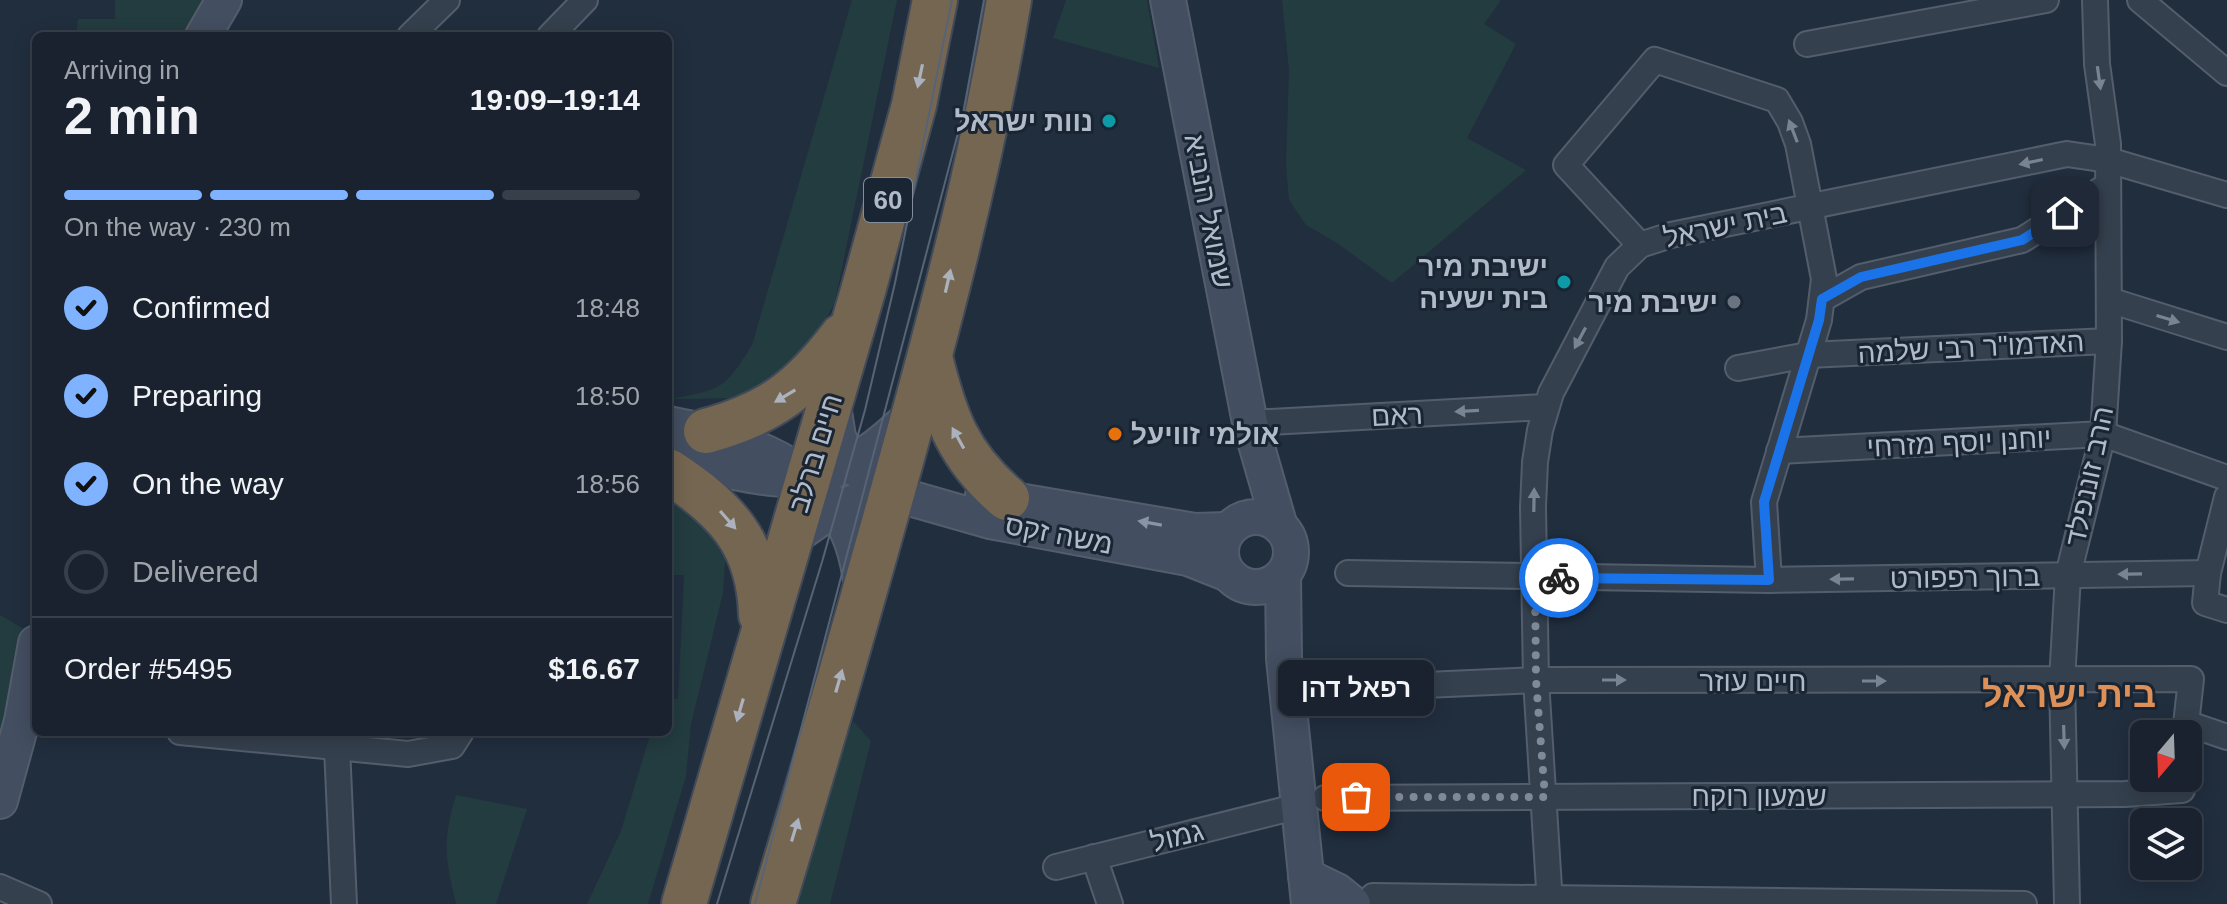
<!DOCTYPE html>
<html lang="en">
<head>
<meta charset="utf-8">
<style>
  body { margin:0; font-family:Arial,Heebo,sans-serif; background:#262f3a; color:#f1f3f6; height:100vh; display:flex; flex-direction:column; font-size:30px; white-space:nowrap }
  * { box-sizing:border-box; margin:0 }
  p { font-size:26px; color:#9fa4aa }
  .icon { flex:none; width:44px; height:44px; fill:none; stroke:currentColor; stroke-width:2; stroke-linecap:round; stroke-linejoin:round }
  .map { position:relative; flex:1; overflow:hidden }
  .details { position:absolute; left:32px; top:32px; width:640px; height:704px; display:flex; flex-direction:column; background:#19222e; border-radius:12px; box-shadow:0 4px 20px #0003,0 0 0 2px #373f4a }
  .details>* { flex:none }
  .needle { width:52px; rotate:199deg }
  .fabs { position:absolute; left:2130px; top:720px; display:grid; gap:16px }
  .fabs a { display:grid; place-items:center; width:72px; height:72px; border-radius:12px; background:#19222e; box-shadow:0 4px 20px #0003,0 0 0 2px #373f4a; font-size:40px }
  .pin { position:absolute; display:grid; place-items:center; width:68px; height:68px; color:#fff; margin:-34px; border-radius:16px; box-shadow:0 4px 12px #0006 }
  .courier { position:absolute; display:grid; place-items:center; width:80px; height:80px; margin:-40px; border:6px solid #1a73e8; border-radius:50%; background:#fff; color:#222; box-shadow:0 2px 10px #0007 }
  .bubble { position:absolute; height:56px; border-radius:12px; background:#19222e; box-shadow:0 4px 20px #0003,0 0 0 2px #373f4a; font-size:26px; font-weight:800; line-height:56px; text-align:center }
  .summary em { font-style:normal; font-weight:800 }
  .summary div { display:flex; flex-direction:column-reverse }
  .summary { display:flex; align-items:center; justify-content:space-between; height:136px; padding:0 32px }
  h1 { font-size:52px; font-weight:800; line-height:60px }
  .bar { display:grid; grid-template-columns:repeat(4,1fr); gap:12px 8px; align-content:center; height:96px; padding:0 32px }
  .bar i { height:10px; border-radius:6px; background:#373f4a }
  .bar .current { background:#80b3ff }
  .bar p { grid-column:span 4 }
  .line { display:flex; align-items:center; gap:20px; padding:0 32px; border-top:2px solid #373f4a }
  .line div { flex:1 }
  ol { padding:0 32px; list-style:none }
  li { display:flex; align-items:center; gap:24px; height:88px }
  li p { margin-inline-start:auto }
  li .icon { padding:8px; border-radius:50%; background:#80b3ff; color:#111; stroke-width:4 }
  li:last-child { color:#9fa4aa }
  li i { width:44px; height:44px; border:4px solid #373f4a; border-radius:50% }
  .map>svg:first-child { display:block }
  .green { fill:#233c3f }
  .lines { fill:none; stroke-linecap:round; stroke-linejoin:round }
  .street-casing { stroke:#535d6c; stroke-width:28 }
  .secondary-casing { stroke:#535d6c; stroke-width:38 }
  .highway-casing { stroke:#404a59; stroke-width:48 }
  .street { stroke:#35404e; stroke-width:24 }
  .secondary { stroke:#434e61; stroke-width:34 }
  .highway { stroke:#756651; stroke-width:44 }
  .tram { stroke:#576475; stroke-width:2 }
  .oneway { fill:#abb2bd }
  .oneway2 { fill:#798392 }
  .oneway3 { fill:#8a94a5 }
  .done { stroke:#7f8998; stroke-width:8; stroke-dasharray:0 14.4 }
  .route { stroke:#1a73e8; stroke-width:10 }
  .culture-dot { fill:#0f9aa8; stroke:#1a2533; stroke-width:3 }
  .worship-dot { fill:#6b7280; stroke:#1a2533; stroke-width:3 }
  .food-dot { fill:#e8710a; stroke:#1a2533; stroke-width:3 }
  .labels { text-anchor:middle; stroke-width:6; stroke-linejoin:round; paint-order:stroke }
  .shield { fill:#1a2533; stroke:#848d9c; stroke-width:2 }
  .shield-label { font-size:26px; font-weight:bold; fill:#b1bac9 }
  .poi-label { font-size:28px; font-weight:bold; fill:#b1bac9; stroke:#1a2533; text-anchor:end }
  .street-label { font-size:28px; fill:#b1bac9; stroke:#1a2533 }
  .district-label { font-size:36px; font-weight:bold; fill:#dd9058; stroke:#1a2533 }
</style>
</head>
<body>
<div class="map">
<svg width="2227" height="904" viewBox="0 0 2227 904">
  <rect width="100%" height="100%" fill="#212e3e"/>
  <g class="green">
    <polygon points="115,0 206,0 185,36 76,36 78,19 115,19"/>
    <path d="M852 0H897L835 302 807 356 746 398 669 399C721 390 724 390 752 345Z"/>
    <polygon points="1066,0 1147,0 1159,68 1053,38"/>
    <polygon points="1282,0 1501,0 1484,24 1516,44 1467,138 1526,170 1392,283 1337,243 1306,225 1289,200 1286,165 1289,70"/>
    <polygon points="668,490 726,548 723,593 691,724 686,776 648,904 587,904 621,831 651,732 668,732 668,699 678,699 684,575 668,575"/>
    <polygon points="0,615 24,629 4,727 0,727"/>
    <polygon points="853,721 871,741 830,904 788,904"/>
    <path d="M456 795 527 809 496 904H456C445 857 442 842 456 795Z"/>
    <path d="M2131 802 2160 803 2155 822H2144V838C2132 829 2131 817 2131 802Z"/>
  </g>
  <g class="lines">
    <g class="street-casing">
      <g id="street">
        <polyline points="2140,0 2227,73"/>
        <polyline points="410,36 447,0"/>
        <polyline points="550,36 585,0"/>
        <polyline points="1807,44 2046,0"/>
        <polyline points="1640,245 1566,165 1655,60 1777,100 1790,122 1798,144 1824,279 1819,320 1764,502 1769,580"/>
        <polyline points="1822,299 1861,277 2022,240 2108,185"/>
        <polyline points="2109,300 2227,337"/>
        <polyline points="1738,368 1808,355 2109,341"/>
        <polyline points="1250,423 1545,407"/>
        <polyline points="1779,451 2103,434 2227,478"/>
        <polyline points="2227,497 2208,573 2205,603 2227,610"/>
        <polyline points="1348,573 1769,580 2208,573"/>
        <polyline points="1314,690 1536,680 2191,679 2185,734"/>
        <polyline points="2186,723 2227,737"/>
        <polyline points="180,732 408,754 452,746 461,732"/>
        <polyline points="337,747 344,904"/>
        <polyline points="1325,798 2125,794 2182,790 2183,778"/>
        <polyline points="1094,857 1110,904"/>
        <polyline points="1056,867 1299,806"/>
        <polyline points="0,887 39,904"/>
        <polyline points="1373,896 2024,904"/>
        <polyline points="1550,904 1536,680 1533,507 1535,462 1540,430 1551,393 1617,267 1640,245 1671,235 2067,154 2108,160 2227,195"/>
        <polyline points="2067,904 2062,681 2068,575 2103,434 2109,341 2108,144 2097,64 2095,0"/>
      </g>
    </g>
    <g class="secondary-casing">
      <g id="secondary">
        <polyline points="1168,0 1250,423 1280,527"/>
        <polyline points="203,36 224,0"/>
        <polyline points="832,399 838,437 850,462 867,479 892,493 990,521 1188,558 1226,573"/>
        <path d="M668 424C768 443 855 478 862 593"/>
        <path d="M668 457C707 465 770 484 808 478 850 471 888 440 916 410"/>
        <polyline points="983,495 1195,531 1227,530"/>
        <circle cx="1256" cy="552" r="35"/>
        <path d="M789 542C821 514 859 494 902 493"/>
        <polyline points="1283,576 1284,659 1309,904"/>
        <polyline points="0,801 22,721 36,643"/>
        <polyline points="1306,876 1337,891 1353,904"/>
      </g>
    </g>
    <g class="highway-casing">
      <g id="highway">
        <path d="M930 357C945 418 958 456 1007 498"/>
        <path d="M706 431C771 413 802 389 842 336"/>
        <path d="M668 471C726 509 759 543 761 615"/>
        <polyline points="684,904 863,291 914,105 935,0"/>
        <path d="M773 904C813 772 851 640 888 508 935 340 980 172 1009 0"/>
      </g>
    </g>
    <use href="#street" class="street"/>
    <use href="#secondary" class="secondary"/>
    <use href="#highway" class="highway"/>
    <g class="tram">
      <polyline points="717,904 822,562 865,410 895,283 952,0"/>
      <polyline points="755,904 963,114 984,0"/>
    </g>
  </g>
  <defs><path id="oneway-solid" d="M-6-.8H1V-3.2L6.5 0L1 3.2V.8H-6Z" transform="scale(2)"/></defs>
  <g class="oneway">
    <use href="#oneway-solid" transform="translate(920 76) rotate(102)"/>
    <use href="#oneway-solid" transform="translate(948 281) rotate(-77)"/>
    <use href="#oneway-solid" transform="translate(785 396) rotate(149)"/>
    <use href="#oneway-solid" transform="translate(958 438) rotate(-119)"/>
    <use href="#oneway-solid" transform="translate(728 520) rotate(49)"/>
    <use href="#oneway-solid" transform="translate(839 681) rotate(-74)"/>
    <use href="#oneway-solid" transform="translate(740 710) rotate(106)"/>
    <use href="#oneway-solid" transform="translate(795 830) rotate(-73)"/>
  </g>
  <g class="oneway2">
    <use href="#oneway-solid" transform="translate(2099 78) rotate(82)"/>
    <use href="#oneway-solid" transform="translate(1793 131) rotate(-111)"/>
    <use href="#oneway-solid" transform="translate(2031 162) rotate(168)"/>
    <use href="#oneway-solid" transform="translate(2168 319) rotate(17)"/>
    <use href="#oneway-solid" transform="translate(1580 338) rotate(118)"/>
    <use href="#oneway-solid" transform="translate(1467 411) rotate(177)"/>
    <use href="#oneway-solid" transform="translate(1534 500) rotate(-89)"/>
    <use href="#oneway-solid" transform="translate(2130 574) rotate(179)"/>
    <use href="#oneway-solid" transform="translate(1842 579) rotate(179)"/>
    <use href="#oneway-solid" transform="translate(1614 680)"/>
    <use href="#oneway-solid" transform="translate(1874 681)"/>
    <use href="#oneway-solid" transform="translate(2064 737) rotate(88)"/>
  </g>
  <use class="oneway3" href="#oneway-solid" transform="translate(1150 523) rotate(-170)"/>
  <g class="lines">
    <polyline class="done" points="1356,797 1545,797 1536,680 1535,578 1559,578"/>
    <polyline class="route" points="1559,578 1769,580 1764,502 1819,320 1822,299 1861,277 2022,240 2065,213"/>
  </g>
  <g class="culture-dot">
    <circle cx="1109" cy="121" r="8"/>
    <circle cx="1564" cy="282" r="8"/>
  </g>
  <circle class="worship-dot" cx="1734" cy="302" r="8"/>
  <circle class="food-dot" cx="1115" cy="434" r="8"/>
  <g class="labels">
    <rect class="shield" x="864" y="178" width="48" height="44" rx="6"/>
    <g class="shield-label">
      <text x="888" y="209">60</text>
    </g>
    <g class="poi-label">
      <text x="1093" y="131">נוות ישראל</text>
      <text x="1548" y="276">ישיבת מיר<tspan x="1548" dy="32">בית ישעיה</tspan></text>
      <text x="1718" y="312">ישיבת מיר</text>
      <text x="1131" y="444" text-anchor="start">אולמי זוויעל</text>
    </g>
    <g class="street-label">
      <text transform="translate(1209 211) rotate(79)" y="10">שמואל הנביא</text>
      <text transform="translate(1725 225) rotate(-12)" y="10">בית ישראל</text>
      <text transform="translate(1971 347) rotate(-3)" y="10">האדמו"ר רבי שלמה</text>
      <text transform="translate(1397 415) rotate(-3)" y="10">ראם</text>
      <text transform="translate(1959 442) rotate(-3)" y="10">יוחנן יוסף מזרחי</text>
      <text transform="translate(815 453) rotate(-73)" y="10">חיים ברלב</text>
      <text transform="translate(2089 476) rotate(-78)" y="10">הרב זוננפלד</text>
      <text transform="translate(1059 534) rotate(11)" y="10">משה זקס</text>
      <text transform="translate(1965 577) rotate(-1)" y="10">ברוך רפפורט</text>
      <text x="1753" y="691">חיים עוזר</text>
      <text x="1759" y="806">שמעון רוקח</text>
      <text transform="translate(1177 836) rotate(-14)" y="10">גמול</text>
    </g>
    <g class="district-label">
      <text x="2069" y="707">בית ישראל</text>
    </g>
  </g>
</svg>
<div class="fabs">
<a><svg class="needle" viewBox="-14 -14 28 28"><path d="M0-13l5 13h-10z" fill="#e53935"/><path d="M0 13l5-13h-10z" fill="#9fa4aa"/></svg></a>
<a><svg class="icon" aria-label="layers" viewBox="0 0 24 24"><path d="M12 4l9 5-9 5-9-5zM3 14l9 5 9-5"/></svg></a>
</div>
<div class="pin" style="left:1356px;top:797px;background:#ea580c"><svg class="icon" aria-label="bag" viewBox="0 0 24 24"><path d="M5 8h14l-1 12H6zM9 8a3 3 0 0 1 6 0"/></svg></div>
<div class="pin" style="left:2065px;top:213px;background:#1f2937"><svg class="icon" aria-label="home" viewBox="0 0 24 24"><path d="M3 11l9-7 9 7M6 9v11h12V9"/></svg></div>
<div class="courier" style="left:1559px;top:578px"><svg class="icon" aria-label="bike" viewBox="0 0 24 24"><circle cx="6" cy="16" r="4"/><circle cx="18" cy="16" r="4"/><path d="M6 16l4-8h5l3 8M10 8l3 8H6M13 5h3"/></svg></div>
<div class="bubble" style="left:1278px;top:660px;width:156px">רפאל דהן</div>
<section class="details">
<div class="summary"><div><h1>2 min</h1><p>Arriving in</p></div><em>19:09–19:14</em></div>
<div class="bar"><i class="current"></i><i class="current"></i><i class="current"></i><i></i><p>On the way · 230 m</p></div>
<ol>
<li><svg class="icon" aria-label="check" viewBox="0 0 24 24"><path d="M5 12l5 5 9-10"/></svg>Confirmed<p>18:48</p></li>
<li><svg class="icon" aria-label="check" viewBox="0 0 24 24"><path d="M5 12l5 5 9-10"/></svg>Preparing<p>18:50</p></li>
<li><svg class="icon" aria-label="check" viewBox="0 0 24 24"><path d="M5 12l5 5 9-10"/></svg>On the way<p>18:56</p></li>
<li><i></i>Delivered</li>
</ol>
<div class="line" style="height:104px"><div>Order #5495</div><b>$16.67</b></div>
</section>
</div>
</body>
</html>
